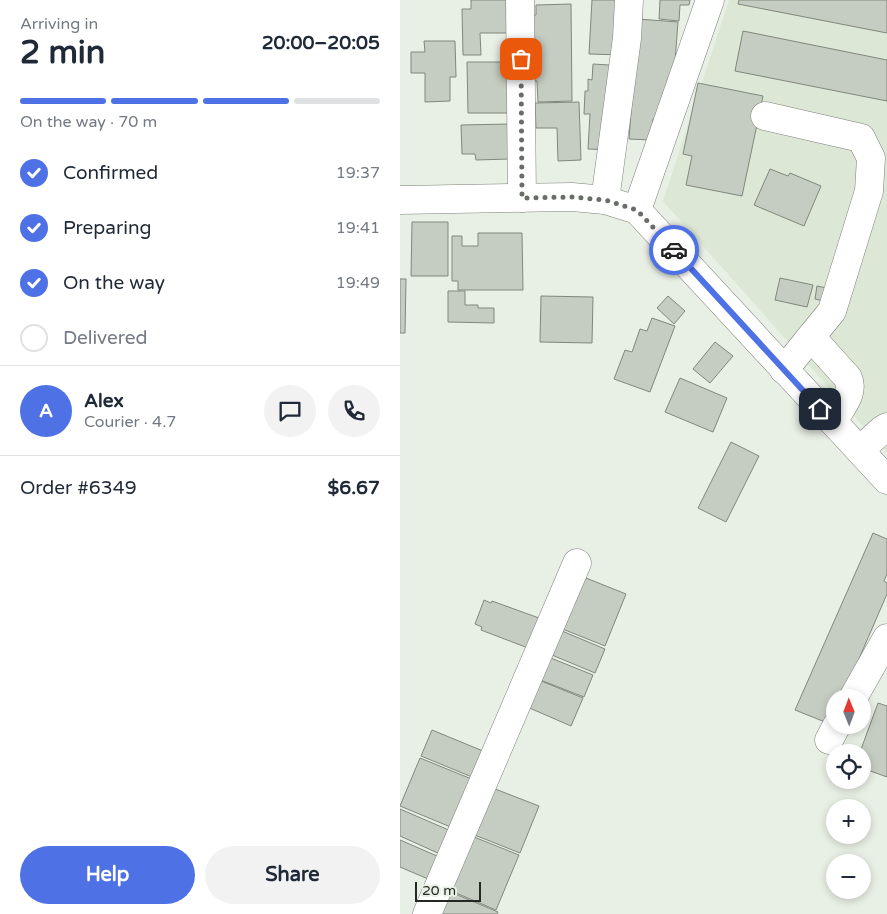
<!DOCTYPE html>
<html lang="en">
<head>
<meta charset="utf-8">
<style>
  body { margin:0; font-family:"Varela Round",sans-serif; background:#f2f2f3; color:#1f2937; height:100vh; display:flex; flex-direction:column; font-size:19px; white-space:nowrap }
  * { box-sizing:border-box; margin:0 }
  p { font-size:16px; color:#747a83 }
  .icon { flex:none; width:28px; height:28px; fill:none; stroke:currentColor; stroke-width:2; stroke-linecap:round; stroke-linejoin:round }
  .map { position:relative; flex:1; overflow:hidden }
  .sheet { display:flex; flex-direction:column; background:#fff; width:400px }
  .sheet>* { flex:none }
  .needle { width:32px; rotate:359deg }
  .controls { position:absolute; left:426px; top:689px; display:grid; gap:10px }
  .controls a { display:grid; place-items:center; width:45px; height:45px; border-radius:50%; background:#fff; box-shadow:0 2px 8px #0003; font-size:25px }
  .scale { position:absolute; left:15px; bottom:12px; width:66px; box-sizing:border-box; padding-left:5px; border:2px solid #242723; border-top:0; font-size:14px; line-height:18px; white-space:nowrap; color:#242723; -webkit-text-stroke:4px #e8efe4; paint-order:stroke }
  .pin { position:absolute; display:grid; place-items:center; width:42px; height:42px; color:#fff; margin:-21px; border-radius:10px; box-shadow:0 2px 8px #0006 }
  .courier { position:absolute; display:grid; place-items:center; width:50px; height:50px; margin:-25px; border:4px solid #4e71e5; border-radius:50%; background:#fff; color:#222; box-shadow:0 1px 6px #0007 }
  .overview em { font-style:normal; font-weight:700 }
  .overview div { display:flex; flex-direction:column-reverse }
  .overview { display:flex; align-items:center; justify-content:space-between; height:85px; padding:0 20px }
  h1 { font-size:32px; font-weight:700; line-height:38px }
  .bar { display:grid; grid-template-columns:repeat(4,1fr); gap:8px 5px; align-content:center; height:60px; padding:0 20px }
  .bar i { height:6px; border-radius:4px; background:#e0e1e3 }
  .bar .selected { background:#4e71e5 }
  .bar p { grid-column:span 4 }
  .line { display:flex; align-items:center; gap:12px; padding:0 20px; border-top:1px solid #e0e1e3 }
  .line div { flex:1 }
  .round { display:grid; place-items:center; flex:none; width:52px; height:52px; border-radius:26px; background:#f2f2f3 }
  ol { padding:0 20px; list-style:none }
  li { display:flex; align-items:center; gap:15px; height:55px }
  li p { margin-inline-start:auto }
  li .icon { padding:5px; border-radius:50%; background:#4e71e5; color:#fff; stroke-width:4 }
  li:last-child { color:#747a83 }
  li i { width:28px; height:28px; border:2px solid #e0e1e3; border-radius:50% }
  .button { display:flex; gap:10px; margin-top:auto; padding:10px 20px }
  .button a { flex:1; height:58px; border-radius:30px; background:#4e71e5; color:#fff; font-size:20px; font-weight:700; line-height:58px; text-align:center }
  .button a+a { background:#f2f2f3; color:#1f2937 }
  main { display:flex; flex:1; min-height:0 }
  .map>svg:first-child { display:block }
  .built { fill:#dce7d5 }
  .building { fill:#c5ccc1; stroke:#81877d }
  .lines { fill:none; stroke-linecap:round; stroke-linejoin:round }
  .minor-casing { stroke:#7c8278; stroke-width:29 }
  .minor { stroke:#fff; stroke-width:28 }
  .done { stroke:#696d67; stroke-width:5; stroke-dasharray:0 9 }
  .route { stroke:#4e71e5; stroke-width:6 }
</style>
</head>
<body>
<main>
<section class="sheet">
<div class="overview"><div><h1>2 min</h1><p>Arriving in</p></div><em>20:00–20:05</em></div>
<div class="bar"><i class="selected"></i><i class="selected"></i><i class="selected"></i><i></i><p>On the way · 70 m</p></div>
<ol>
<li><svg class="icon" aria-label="check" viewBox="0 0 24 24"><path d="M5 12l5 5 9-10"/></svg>Confirmed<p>19:37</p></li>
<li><svg class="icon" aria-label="check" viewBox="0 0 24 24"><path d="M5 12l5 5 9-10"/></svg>Preparing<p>19:41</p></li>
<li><svg class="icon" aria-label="check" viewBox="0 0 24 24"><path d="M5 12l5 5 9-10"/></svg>On the way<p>19:49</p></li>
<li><i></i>Delivered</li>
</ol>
<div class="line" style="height:90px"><b class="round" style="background:#4e71e5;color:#fff">A</b><div><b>Alex</b><p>Courier · 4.7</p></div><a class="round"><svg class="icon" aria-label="chat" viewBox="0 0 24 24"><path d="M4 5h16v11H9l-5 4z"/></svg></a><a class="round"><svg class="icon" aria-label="phone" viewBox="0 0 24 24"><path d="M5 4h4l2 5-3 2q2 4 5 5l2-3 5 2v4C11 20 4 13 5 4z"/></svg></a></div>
<div class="line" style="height:65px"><div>Order #6349</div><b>$6.67</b></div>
<div class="button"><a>Help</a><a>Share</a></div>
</section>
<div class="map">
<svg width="487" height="914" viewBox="0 0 487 914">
  <rect width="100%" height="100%" fill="#e8efe4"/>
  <polygon class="built" points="329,0 487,0 487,453 263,201"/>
  <g class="building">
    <polygon points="71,0 110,0 107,33 80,33 81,55 63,55 62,9 71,9"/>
    <polygon points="192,0 225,0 223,55 189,54"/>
    <polygon points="260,0 290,0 289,5 280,5 279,21 259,19"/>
    <polygon points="339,0 487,0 487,33 338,4"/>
    <polygon points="171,4 172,101 138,102 137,81 132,81 132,56 137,56 137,41 130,41 130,15 136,15 136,5"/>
    <polygon points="238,19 278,22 274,75 269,92 263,92 261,120 253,119 251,140 229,139"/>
    <polygon points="343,31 487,60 487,101 335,71"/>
    <polygon points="24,41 55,41 56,77 50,77 50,101 25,102 25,73 11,73 11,52 25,52"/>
    <polygon points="67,62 110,62 111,113 68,113"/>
    <polygon points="193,64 225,66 214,150 188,149 190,114 184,114 185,91 188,91 188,79 192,80"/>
    <polygon points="298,83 363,96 342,196 286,185 292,156 283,154"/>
    <polygon points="179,102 181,160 158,161 157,128 136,128 135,103"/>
    <polygon points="109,124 109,159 76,160 75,154 62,154 61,125"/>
    <polygon points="370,169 388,176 390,173 421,186 404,226 354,205"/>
    <polygon points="12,222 48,222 48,276 11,276"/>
    <polygon points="78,233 122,233 123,290 58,290 58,281 52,281 52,236 62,236 62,246 78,246"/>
    <polygon points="380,278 413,285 407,307 375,300"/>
    <polygon points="0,279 6,279 5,333 0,333"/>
    <polygon points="417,286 431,289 428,302 415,299"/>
    <polygon points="48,291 65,291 65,305 78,305 78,308 94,308 94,323 48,322"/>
    <polygon points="141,296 193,297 192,343 140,342"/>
    <polygon points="268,296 285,311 274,324 257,308"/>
    <polygon points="252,318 275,326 250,392 214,379 225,350 232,352 240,329 247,331"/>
    <polygon points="315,342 333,356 310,383 293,369"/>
    <polygon points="280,378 327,398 313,432 265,412"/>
    <polygon points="331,442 359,456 326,522 298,508"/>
    <polygon points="473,533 487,539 487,574 484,581 487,583 487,594 442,698 435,698 435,713 430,724 395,710"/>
    <polygon points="171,572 226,594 205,646 150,624"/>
    <polygon points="84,600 91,603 92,601 139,618 128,648 81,630 82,627 75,624"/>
    <polygon points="150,626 205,649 195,673 140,650"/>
    <polygon points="141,654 193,675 184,697 130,676"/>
    <polygon points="129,676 183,698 171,726 118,703"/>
    <polygon points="478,703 487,706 487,777 462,768 462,752 460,752"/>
    <polygon points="32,730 83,751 72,777 21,756"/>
    <polygon points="20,758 74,780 53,828 0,806"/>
    <polygon points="90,787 139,806 120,853 72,834"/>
    <polygon points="0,809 51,831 40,854 0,836"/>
    <polygon points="64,833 119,855 96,910 42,887"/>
    <polygon points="0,840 37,856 28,879 0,867"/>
    <polygon points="41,888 98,912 97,914 30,914"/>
  </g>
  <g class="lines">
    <g class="minor-casing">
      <g id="minor">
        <polyline points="120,0 122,198"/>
        <polyline points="365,116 461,138 471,158 469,191 432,311 384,370"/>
        <polyline points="0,200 172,197 205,200 237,210 487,480"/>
        <polyline points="205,200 227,38 229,0"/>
        <polyline points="237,210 310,0"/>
        <path d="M411 337 448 378C455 394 440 408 433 422"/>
        <polyline points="460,450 482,430 487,427"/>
        <polyline points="453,698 487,638"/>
        <polyline points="429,740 437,725"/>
        <polyline points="27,914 177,563"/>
      </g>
    </g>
    <use href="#minor" class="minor"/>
  </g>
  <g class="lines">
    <polyline class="done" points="121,59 122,198 172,197 205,200 237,210 274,250"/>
    <polyline class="route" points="274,250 420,409"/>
  </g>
</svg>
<div class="controls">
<a><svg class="needle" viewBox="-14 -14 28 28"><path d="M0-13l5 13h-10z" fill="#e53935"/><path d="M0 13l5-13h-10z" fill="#747a83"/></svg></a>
<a><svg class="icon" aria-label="locate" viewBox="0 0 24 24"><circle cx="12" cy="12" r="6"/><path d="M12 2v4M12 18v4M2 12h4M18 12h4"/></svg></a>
<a>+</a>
<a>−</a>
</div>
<div class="scale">20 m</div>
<div class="pin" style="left:121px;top:59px;background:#ea580c"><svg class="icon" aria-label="bag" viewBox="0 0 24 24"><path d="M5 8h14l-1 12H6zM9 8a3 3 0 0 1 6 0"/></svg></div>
<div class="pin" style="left:420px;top:409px;background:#1f2937"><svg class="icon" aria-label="home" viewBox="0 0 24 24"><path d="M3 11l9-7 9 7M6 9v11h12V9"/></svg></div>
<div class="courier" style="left:274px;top:250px"><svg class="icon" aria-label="car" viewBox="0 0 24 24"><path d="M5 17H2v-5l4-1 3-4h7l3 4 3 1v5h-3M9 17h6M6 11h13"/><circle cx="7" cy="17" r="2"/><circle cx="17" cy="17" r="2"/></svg></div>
</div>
</main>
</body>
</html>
